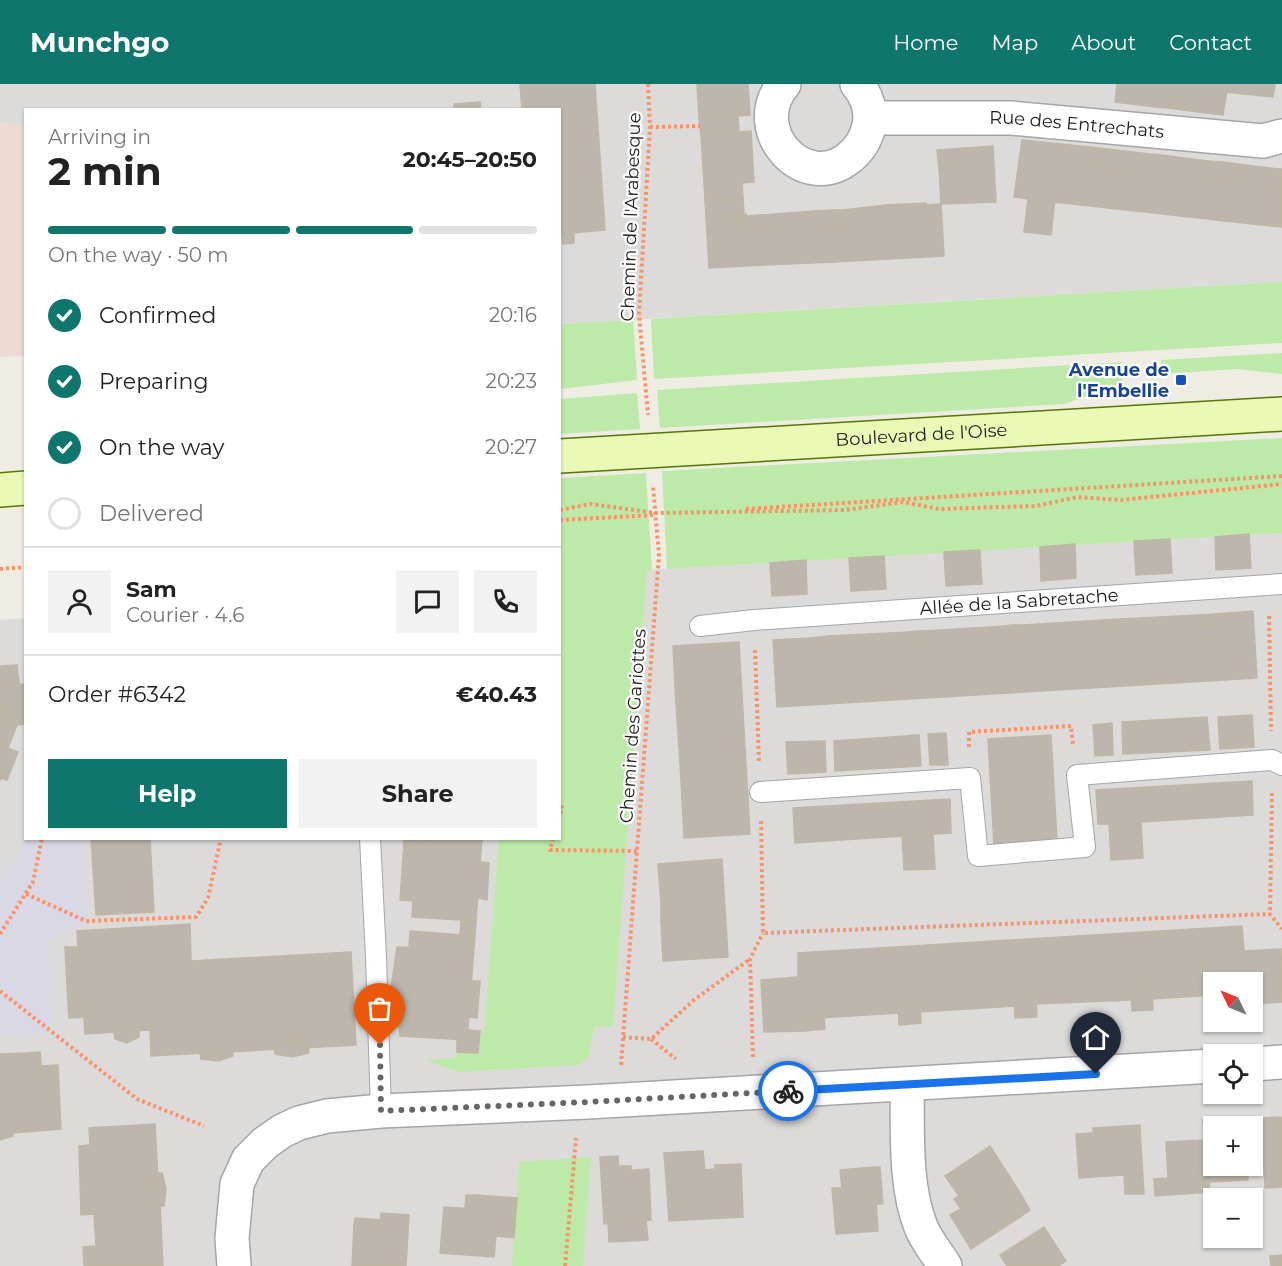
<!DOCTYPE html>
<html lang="en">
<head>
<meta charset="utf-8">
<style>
  body { margin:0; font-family:Montserrat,sans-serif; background:#f2f2f2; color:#222; height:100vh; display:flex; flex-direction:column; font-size:22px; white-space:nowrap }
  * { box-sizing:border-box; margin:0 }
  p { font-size:20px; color:#767676 }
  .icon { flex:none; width:33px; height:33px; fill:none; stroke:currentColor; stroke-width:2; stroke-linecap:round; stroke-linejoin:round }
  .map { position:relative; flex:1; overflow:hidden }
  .sheet { position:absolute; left:24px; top:24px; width:537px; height:732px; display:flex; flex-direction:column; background:#fff; border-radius:0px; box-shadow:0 2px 4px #0004 }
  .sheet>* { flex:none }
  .needle { width:39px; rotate:313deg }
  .tools { position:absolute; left:1203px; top:888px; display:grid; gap:12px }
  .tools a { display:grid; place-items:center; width:60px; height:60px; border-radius:0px; background:#fff; box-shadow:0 2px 4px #0004; font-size:30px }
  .pin { position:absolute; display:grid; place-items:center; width:51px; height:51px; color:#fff; margin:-62px -26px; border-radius:50% 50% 50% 0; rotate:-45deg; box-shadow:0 0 6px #0007 }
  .pin .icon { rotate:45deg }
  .courier { position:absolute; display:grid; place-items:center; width:60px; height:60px; margin:-30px; border:4px solid #1a73e8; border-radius:50%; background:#fff; color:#222; box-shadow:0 2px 8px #0007 }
  .summary em { font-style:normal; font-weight:700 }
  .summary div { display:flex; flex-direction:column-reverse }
  .summary { display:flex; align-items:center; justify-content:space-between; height:102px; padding:0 24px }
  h1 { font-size:39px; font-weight:700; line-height:45px }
  .bar { display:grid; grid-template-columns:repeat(4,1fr); gap:9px 6px; align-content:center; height:72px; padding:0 24px }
  .bar i { height:8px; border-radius:4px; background:#e0e0e0 }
  .bar .active { background:#0f766e }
  .bar p { grid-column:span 4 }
  .line { display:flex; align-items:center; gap:15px; padding:0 24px; border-top:2px solid #e0e0e0 }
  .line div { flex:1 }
  .round { display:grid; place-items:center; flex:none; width:63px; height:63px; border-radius:0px; background:#f2f2f2 }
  ol { padding:0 24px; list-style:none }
  li { display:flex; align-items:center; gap:18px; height:66px }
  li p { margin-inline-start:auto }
  li .icon { padding:6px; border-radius:50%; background:#0f766e; color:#fff; stroke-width:4 }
  li:last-child { color:#767676 }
  li i { width:33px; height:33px; border:3px solid #e0e0e0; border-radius:50% }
  .primary-button { display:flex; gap:12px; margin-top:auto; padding:12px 24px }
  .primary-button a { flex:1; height:69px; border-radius:0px; background:#0f766e; color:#fff; font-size:24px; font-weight:700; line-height:69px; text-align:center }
  .primary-button a+a { background:#f2f2f2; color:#222 }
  header { display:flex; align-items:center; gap:36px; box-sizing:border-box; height:84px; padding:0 30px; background:#0f766e; color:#fff }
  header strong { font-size:28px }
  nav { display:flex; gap:33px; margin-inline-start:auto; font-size:21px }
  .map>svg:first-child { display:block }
  .residential { fill:#dcdbda; fill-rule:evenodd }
  .commercial { fill:#f0d9d2 }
  .grass { fill:#bdeaa8 }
  .plaza { fill:#dad8e5 }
  .building { fill:#bcb6ad; stroke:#c1b6a5; stroke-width:1.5 }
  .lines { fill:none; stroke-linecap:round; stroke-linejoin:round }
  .service-casing { stroke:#a5a5a5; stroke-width:22 }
  .minor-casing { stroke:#a5a5a5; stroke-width:36 }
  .secondary-casing { stroke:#557603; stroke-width:36 }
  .path { stroke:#fc9268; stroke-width:4; stroke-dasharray:3 3; stroke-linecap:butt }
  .service { stroke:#fff; stroke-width:20 }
  .minor { stroke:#fff; stroke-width:33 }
  .secondary { stroke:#eafab6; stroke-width:33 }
  .done { stroke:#676663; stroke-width:6; stroke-dasharray:0 10.8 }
  .route { stroke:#1a73e8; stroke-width:8 }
  .transit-dot { fill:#1a4fb4; stroke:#fff; stroke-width:2 }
  .labels { text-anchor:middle; stroke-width:4.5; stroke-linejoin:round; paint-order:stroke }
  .street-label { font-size:18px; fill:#1e1e1e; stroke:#fff }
  .transit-label { font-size:18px; font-weight:bold; fill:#164399; stroke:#fff; text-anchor:end }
</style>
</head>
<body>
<header>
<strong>Munchgo</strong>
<nav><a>Home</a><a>Map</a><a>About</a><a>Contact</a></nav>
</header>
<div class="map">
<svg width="1282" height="1182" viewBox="0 0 1282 1182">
  <rect width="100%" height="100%" fill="#efede3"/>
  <g class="residential">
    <polygon points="0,0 1282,0 1282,198 560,240 560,26 26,26 25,42 0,39"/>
    <path d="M1282 449V1182H0V536L25 534 26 754H560V491ZM1214 898H1252V938H1214ZM1214 970H1252V1010H1214ZM1214 1042H1252V1082H1214ZM1214 1114H1252V1154H1214Z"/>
  </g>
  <polygon class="commercial" points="0,39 26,42 25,272 0,273"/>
  <g class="grass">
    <polygon points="1282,198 1282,259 654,295 651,235"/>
    <polygon points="633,236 637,296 560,305 560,240"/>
    <polygon points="1282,269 1282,290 1236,285 1162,290 1161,276"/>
    <polygon points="1121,278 1123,299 1064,320 660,344 657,306"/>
    <polygon points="637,309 640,345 560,350 560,315"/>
    <polygon points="1282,354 1282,449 667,485 662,387"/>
    <polygon points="646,389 652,486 647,486 613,942 594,943 588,974 579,981 458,988 426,976 455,974 457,968 478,969 480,948 484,948 499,755 560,754 560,394"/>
    <polygon points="591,1073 583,1182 512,1182 519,1078"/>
  </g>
  <polygon class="plaza" points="26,755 82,755 86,837 48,857 51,949 0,952 0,799 21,766"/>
  <g class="building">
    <polygon points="520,0 595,0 605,146 560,150 560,26 522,26"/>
    <polygon points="697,0 736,0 738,32 699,34"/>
    <polygon points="736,0 748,0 750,31 738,32"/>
    <polygon points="1117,0 1172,0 1171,12 1156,11 1155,23 1115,18"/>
    <polygon points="1172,0 1228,0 1223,31 1183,26 1185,14 1171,12"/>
    <polygon points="1228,0 1275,0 1273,13 1227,8"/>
    <polygon points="1156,11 1171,12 1169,24 1155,23"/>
    <polygon points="1171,12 1185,14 1183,26 1169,24"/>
    <polygon points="480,18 481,26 454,26 454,20"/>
    <polygon points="738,32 739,48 701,51 699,34"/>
    <polygon points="751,47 754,98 741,99 739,48"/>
    <polygon points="739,48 743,114 705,116 701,51"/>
    <polygon points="1022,56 1061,60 1051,151 1024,148 1028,115 1014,113"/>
    <polygon points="1061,60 1099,64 1096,83 1113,85 1108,124 1054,118"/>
    <polygon points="993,62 996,118 941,120 939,85 954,83 952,65"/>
    <polygon points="1099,64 1115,66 1113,85 1096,83"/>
    <polygon points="952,65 954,83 939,85 937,66"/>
    <polygon points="1115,66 1132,68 1130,87 1113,85"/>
    <polygon points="1132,68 1169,72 1163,130 1108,124 1113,85 1130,87"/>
    <polygon points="1169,72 1207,77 1204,96 1221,98 1216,136 1163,130"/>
    <polygon points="1207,77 1223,78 1221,98 1204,96"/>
    <polygon points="1223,78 1237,80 1234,99 1221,98"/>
    <polygon points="1237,80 1278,85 1271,142 1216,136 1221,98 1234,99"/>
    <polygon points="1278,85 1282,85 1282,105 1276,104"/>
    <polygon points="1276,104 1282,105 1282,143 1271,142"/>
    <polygon points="743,114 744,130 706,133 705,116"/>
    <polygon points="926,119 927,137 942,136 944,172 889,175 885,121"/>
    <polygon points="941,120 942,136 927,137 926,121"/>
    <polygon points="885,121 889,175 834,178 833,143 846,142 844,126"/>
    <polygon points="831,126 833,143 816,144 814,127"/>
    <polygon points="832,126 844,126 846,142 833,143"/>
    <polygon points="814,127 816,144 833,143 834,178 764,181 762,146 776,146 775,130"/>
    <polygon points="744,130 746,130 747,147 762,146 764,181 709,184 706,133"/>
    <polygon points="775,130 776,146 762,146 761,131"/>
    <polygon points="761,131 762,146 747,147 747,132"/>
    <polygon points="574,149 574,159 563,160 562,150"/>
    <polygon points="1249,450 1251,484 1216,486 1215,453"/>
    <polygon points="1170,455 1172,489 1136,491 1134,457"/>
    <polygon points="1075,460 1076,494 1041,497 1040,463"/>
    <polygon points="980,466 982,500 946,502 944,468"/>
    <polygon points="884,472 886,505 851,507 849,474"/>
    <polygon points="806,476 807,510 772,512 770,479"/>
    <polygon points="1253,527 1257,594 777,623 773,556 811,554 812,564 830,562 829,552 909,548 910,557 926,556 926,547 1005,542 1006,552 1023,552 1023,541 1103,536 1103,546 1121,546 1121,535 1197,531 1197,541 1216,540 1216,530"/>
    <polygon points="1216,530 1216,540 1197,541 1197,531"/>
    <polygon points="1121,535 1121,546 1103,546 1103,536"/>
    <polygon points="1011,541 1023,541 1023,552 1006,552 1005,542"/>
    <polygon points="918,547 926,547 926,556 910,557 909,548"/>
    <polygon points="829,552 830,562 812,564 811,554"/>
    <polygon points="739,558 750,750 684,754 682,715 691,714 690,695 681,696 676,619 686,618 685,599 675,600 673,562"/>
    <polygon points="17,581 19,600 0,601 0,582"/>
    <polygon points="685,599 686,618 676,619 675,600"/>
    <polygon points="26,600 26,640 17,641 0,620 0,601"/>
    <polygon points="0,620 17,641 8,664 0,661"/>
    <polygon points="1252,631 1254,663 1220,665 1218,633"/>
    <polygon points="1207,633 1210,666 1123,670 1122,638"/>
    <polygon points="1112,639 1113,671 1095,672 1093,641"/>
    <polygon points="946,649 948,681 930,681 928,650"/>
    <polygon points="919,651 921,682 835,687 834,657"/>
    <polygon points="1051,651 1057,757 994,761 988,655"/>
    <polygon points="825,657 826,688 788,690 786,658"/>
    <polygon points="0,661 18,668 7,696 1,694 0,697"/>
    <polygon points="690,695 691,714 682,715 681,696"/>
    <polygon points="1252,697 1253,731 1141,738 1143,774 1111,776 1109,740 1098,740 1096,706"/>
    <polygon points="950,715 951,749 795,759 793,724"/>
    <polygon points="933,750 935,785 904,786 902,752"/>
    <polygon points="91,754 150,754 154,828 96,831"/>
    <polygon points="404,754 427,754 427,760 404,758"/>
    <polygon points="427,754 482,754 476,837 412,833 413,817 400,816 404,758 427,760"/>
    <polygon points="722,775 728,873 663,877 661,838 670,837 669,819 661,819 658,780"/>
    <polygon points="481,778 489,779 487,816 478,814"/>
    <polygon points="661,819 669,819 670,837 661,838"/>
    <polygon points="461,837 476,837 475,852 460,851"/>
    <polygon points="190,840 191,877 351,868 356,961 303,964 303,950 292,950 292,961 278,962 278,965 231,968 230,953 220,954 221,965 205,966 205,969 151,972 150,946 85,950 84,933 92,933 91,920 68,921 65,863 78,863 77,847"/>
    <polygon points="1242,842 1244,867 1281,865 1282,918 1252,920 1252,898 1214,898 1214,911 1153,915 1152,907 1131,908 1131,916 1036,920 1036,914 1014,915 1015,922 920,928 920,921 898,922 898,929 804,935 805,947 764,948 761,896 798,893 798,869"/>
    <polygon points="410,847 475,852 467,956 400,952 395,904 398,875 418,877 419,864 409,864"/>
    <polygon points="397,863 419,864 418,877 398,875 395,904 398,936 389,936 387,905 391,904"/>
    <polygon points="471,897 480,897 477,934 468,933"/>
    <polygon points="1152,907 1153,926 1132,927 1131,908"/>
    <polygon points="1036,914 1037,933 1015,934 1014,915"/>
    <polygon points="91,920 92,933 69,934 68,921"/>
    <polygon points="920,921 921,939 899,941 898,922"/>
    <polygon points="824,934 825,945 805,947 804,935"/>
    <polygon points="139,946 139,953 127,959 115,955 114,948"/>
    <polygon points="468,946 480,947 478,969 457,968 457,955 467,956"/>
    <polygon points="292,950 303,950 303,964 308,963 309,969 292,973 275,970 274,965 278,965 278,962 292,961"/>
    <polygon points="230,953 233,972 218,977 201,975 200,969 205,969 205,966 221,965 220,954"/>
    <polygon points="40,968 42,990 29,991 28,969"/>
    <polygon points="28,969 29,991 42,990 41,982 58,981 61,1045 13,1049 13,1052 0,1056 0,970"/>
    <polygon points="1281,1033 1282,1038 1262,1040 1261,1034"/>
    <polygon points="1244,1035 1245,1042 1214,1042 1214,1082 1247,1082 1248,1096 1209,1098 1210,1108 1155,1112 1154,1095 1168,1094 1166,1058 1205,1056 1203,1037"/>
    <polygon points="1282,1038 1282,1103 1265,1104 1262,1040"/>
    <polygon points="155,1040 158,1094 144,1094 144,1104 154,1103 155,1121 160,1120 163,1182 84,1182 83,1163 96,1162 94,1130 81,1131 79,1062 90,1061 89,1044"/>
    <polygon points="1140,1041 1140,1046 1093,1048 1093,1044"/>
    <polygon points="1140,1046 1144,1110 1125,1110 1124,1091 1079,1094 1076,1050"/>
    <polygon points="990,1062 1022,1112 1011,1119 1020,1133 971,1165 950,1131 969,1120 962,1110 959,1112 945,1092"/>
    <polygon points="703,1067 705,1086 715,1085 715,1081 741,1080 743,1133 686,1136 685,1120 668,1122 664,1069"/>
    <polygon points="618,1072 619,1087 649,1085 651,1136 604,1140 600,1073"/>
    <rect x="619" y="1082" width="12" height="5"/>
    <polygon points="874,1083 880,1083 883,1120 877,1120"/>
    <polygon points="874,1083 878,1147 836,1150 832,1104 842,1104 840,1086"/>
    <polygon points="157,1089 162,1089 166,1105 164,1122 155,1121 154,1103 144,1104 144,1094 158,1094"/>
    <polygon points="962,1110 969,1120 961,1125 954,1115"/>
    <polygon points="466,1111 476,1111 475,1125 465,1124"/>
    <polygon points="476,1111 517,1114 514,1154 496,1152 494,1173 440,1169 444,1123 475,1125"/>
    <polygon points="1022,1112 1030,1126 1020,1133 1011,1119"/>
    <polygon points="685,1120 686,1136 669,1137 668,1122"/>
    <polygon points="381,1129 409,1131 406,1182 352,1182 354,1141 373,1142 373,1145 380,1146"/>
    <polygon points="355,1134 381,1136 380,1146 373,1145 373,1142 354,1141"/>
    <polygon points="646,1136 648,1156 609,1158 608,1139"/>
    <polygon points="1044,1143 1066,1177 1058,1182 1007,1182 1000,1171"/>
    <polygon points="1282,1171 1282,1182 1271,1182 1270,1172"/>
  </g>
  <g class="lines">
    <g class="service-casing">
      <g id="service">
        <path id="s1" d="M700 542 754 536 1282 500"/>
        <polyline points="760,708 970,694 978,772 1085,763 1077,691 1272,676 1282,681"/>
        <polyline points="370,754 376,873 381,1027"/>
      </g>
    </g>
    <g class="minor-casing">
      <g id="minor">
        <path d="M784 0C745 46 805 111 850 73 860 65 866 55 869 42 872 27 867 12 857 0"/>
        <path id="s2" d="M871 34H1011L1263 57 1282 52"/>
        <polyline points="1252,980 1282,978"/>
        <path d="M907 1001C908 1046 904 1101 921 1143 926 1156 937 1169 945 1182"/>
        <polyline points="234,1182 232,1154 237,1100 248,1076 265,1059 282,1047 299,1039 327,1032 381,1027 588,1018 1214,982"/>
      </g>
    </g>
    <g class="secondary-casing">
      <g id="secondary">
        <path id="s3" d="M560 372 1282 330"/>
        <polyline points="0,406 26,404"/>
      </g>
    </g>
    <g class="path">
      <polyline points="648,0 650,43 639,230 648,331"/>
      <polyline points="650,43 700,42"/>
      <polyline points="746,425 1282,392"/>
      <polyline points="560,426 590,420 656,429 845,426 903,418 939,425 1036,422 1078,413 1121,416 1282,400"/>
      <polyline points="560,436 655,431"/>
      <polyline points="0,485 26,483"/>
      <polyline points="1269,532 1271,647"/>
      <polyline points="755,566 759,678"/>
      <polyline points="969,663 969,648 1071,642 1073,660"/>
      <polyline points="1272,709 1270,830 1282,845"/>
      <polyline points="560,723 562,723 560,731"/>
      <polyline points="761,737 763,849 1270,830"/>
      <polyline points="553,754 550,766 637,767"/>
      <polyline points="26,810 86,837 196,833 208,814 221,754"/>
      <polyline points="0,850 33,798 42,754"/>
      <polyline points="0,907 137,1015 204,1042"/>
      <polyline points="623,953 651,955 694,916 750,875"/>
      <polyline points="651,955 676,975"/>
      <polyline points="753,973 750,875 763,849"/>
      <polyline points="621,981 659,471 653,402"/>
      <polyline points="565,1182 576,1054"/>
    </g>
    <use href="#service" class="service"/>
    <use href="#minor" class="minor"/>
    <use href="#secondary" class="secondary"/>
  </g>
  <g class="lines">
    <polyline class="done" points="380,961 381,1027 588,1018 788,1007"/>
    <polyline class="route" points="788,1007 1096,990"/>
  </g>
  <rect class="transit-dot" x="1175" y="290" width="12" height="12" rx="3"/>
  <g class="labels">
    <g class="street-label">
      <text dy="6" stroke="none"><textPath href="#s2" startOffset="206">Rue des Entrechats</textPath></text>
      <text transform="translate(631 133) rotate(-88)" y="6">Chemin de l'Arabesque</text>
      <text dy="6" stroke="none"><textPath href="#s3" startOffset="362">Boulevard de l'Oise</textPath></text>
      <text dy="6" stroke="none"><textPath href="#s1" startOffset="320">Allée de la Sabretache</textPath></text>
      <text transform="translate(633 642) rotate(-86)" y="6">Chemin des Gariottes</text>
    </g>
    <g class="transit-label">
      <text x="1169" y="292">Avenue de<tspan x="1169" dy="21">l'Embellie</tspan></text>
    </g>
  </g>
</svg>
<div class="tools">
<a><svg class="needle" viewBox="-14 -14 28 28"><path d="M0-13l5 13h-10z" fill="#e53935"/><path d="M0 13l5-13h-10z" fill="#767676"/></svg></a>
<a><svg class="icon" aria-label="locate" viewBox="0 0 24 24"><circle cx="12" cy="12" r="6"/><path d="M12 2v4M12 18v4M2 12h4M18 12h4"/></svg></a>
<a>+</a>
<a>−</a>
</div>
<div class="pin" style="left:380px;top:961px;background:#ea580c"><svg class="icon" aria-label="bag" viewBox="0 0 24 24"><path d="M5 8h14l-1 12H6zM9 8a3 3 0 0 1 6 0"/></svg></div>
<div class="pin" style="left:1096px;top:990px;background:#1f2937"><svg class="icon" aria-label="home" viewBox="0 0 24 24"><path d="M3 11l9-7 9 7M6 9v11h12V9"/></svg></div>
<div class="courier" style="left:788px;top:1007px"><svg class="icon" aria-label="bike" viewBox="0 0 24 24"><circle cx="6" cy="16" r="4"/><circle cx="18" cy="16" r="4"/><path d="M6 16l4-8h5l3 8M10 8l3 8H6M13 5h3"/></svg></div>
<section class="sheet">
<div class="summary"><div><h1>2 min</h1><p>Arriving in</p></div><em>20:45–20:50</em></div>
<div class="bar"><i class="active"></i><i class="active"></i><i class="active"></i><i></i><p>On the way · 50 m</p></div>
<ol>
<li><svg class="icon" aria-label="check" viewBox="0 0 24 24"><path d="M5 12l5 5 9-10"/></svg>Confirmed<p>20:16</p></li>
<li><svg class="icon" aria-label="check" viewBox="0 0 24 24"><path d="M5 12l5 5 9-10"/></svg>Preparing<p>20:23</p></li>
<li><svg class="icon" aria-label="check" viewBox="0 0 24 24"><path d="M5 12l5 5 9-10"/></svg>On the way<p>20:27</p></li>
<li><i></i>Delivered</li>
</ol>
<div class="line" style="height:108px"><a class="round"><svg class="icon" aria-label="person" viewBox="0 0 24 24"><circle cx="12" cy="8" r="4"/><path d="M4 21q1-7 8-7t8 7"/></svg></a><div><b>Sam</b><p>Courier · 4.6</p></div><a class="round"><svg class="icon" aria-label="chat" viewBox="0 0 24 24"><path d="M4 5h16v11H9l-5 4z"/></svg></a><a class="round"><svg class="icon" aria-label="phone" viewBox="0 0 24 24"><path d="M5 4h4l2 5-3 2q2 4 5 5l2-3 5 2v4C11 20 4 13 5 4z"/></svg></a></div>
<div class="line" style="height:78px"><div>Order #6342</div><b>€40.43</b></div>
<div class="primary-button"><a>Help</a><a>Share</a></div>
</section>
</div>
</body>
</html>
